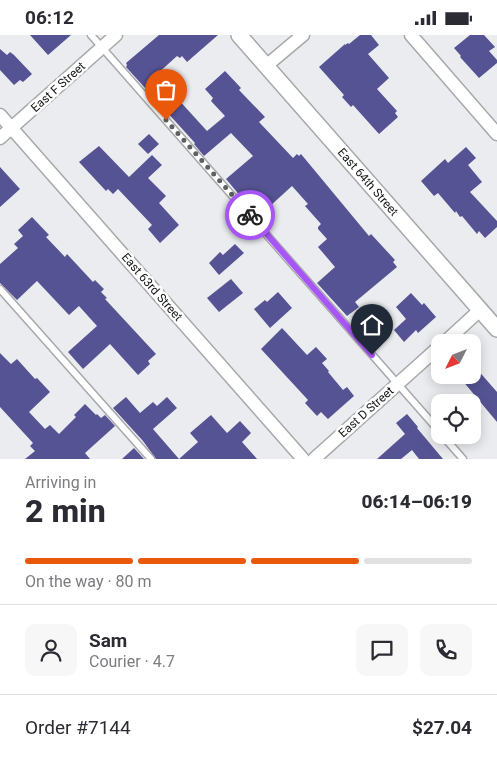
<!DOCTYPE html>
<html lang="en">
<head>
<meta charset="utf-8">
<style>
  body { margin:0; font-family:Roboto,sans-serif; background:#f7f7f7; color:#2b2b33; height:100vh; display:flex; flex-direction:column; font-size:19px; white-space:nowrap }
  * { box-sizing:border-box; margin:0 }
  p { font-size:16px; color:#7c7c81 }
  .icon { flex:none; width:28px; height:28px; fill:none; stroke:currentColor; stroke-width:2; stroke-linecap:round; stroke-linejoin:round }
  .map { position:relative; height:424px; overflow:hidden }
  .details { display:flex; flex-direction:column; background:#fff; flex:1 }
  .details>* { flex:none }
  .needle { width:32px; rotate:228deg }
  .fabs { position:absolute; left:431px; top:299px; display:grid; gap:10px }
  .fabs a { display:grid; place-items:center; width:50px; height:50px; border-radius:10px; background:#fff; box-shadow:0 2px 12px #0003; font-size:25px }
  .pin { position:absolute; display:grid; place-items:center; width:42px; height:42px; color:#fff; margin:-51px -21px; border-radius:50% 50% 50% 0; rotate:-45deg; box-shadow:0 0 5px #0007 }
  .pin .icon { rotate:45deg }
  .courier { position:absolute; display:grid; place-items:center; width:50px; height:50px; margin:-25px; border:4px solid #a855f7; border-radius:50%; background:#fff; color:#222; box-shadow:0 1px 6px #0007 }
  .headline em { font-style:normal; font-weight:800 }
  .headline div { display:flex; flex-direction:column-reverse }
  .headline { display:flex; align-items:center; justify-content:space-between; height:85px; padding:0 25px }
  h1 { font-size:32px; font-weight:800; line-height:38px }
  .bar { display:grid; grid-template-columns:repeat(4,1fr); gap:8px 5px; align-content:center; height:60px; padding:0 25px }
  .bar i { height:6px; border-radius:4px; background:#e1e1e2 }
  .bar .on { background:#ea580c }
  .bar p { grid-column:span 4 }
  .line { display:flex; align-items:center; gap:12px; padding:0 25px; border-top:1px solid #e1e1e2 }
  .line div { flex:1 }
  .round { display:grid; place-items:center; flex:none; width:52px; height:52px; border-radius:10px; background:#f7f7f7 }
  .status { display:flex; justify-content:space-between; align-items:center; height:35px; padding:0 25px; background:#fff; direction:ltr }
  .status svg { height:14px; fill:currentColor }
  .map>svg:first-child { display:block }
  .building { fill:#555393 }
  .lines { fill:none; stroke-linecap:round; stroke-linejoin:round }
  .service-casing { stroke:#a7a8ab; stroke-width:9 }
  .minor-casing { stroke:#a7a8ab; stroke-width:15 }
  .tertiary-casing { stroke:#a7a8ab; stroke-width:18 }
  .service { stroke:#fff; stroke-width:6 }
  .minor { stroke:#fff; stroke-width:12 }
  .tertiary { stroke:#fff; stroke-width:15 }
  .done { stroke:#5f6061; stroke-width:5; stroke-dasharray:0 9 }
  .route { stroke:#a855f7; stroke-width:6 }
  .labels { text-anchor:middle; stroke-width:5; stroke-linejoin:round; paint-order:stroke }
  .street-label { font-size:12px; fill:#141415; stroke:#fff }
</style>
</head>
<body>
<div class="status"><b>06:12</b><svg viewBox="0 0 49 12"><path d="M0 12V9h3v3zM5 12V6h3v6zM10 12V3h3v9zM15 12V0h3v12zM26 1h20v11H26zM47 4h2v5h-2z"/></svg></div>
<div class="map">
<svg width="497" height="424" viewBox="0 0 497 424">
  <rect width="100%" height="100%" fill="#ebecef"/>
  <g class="building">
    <polygon points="30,0 71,0 48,20"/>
    <polygon points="159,0 218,0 187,27 182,21 180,23 177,21 156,40 207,96 225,81 211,66 213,63 205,54 225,36 241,53 239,55 265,82 259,87 293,123 297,119 299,121 301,119 369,201 371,199 395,225 393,227 397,232 355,267 359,272 347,281 317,248 335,232 318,212 327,204 318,194 318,192 321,189 305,171 308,169 292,151 258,182 226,144 253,121 231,98 204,121 194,109 195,108 126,32 127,30 126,28"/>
    <polygon points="360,0 371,0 379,10 368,19 389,43 377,54 397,76 395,78 398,82 379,99 353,70 351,72 342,62 344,60 319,32 345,9 345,10 348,8 349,9"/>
    <polygon points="470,0 484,0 495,12 489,16 497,25 497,28 479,43 460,22 461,21 454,13"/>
    <polygon points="0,14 7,20 10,17 14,20 32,39 23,47 20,45 14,50 0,35"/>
    <polygon points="149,99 159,109 148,119 138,109"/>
    <polygon points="99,111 129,142 152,120 162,130 148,143 166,161 159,168 179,190 160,208 148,194 152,190 118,154 113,159 108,154 106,156 79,127"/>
    <polygon points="466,112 476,123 468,130 482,147 470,157 497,186 497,192 485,203 479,196 477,199 462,181 460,182 456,176 455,178 438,158 434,161 421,146 445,124 448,128"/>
    <polygon points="0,132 20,154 0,172"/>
    <polygon points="32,182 49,200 46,202 65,222 67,219 93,247 95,245 104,254 101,257 107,263 105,264 156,319 148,326 150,329 138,340 110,309 83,334 68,317 97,291 79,271 69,280 37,246 17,265 0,248 0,229 18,213 14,209 23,201 18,195"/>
    <polygon points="235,209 244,218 219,240 209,228 220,217 223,220"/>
    <polygon points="231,244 243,258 219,277 207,263"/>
    <polygon points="278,257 292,273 270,293 254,274 265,265 267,267"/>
    <polygon points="411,258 422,270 424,268 436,282 418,298 416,295 404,307 394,295 406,284 396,272"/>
    <polygon points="282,293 307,320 316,312 327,324 322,328 329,336 328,337 343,355 347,352 354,361 328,384 321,377 317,381 305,368 308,365 261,314"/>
    <polygon points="0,318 11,329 17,324 35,344 37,343 50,357 29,377 45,394 50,390 59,399 76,382 74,380 85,369 96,380 97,379 101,383 105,380 115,391 85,418 90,424 25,424 35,416 30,411 33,408 0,372"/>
    <polygon points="476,333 497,357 497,387 462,345 468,340 472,340 472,336"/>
    <polygon points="126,362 140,378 153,367 157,371 167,362 177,373 153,394 179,424 198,407 190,398 211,380 227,398 240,386 251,398 242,407 257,424 156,424 143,406 113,373"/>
    <polygon points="407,379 418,392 417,393 443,424 419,424 412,415 401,424 377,424 405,399 396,388"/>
    <polygon points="134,413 144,424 122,424"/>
  </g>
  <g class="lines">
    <g class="service-casing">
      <g id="service">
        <polyline points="91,0 440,397"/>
        <polyline points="0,254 151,424"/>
        <polyline points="442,400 463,424"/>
      </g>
    </g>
    <g class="minor-casing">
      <g id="minor">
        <polyline points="411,0 497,99"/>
        <polyline points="266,31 303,0"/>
        <polyline points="0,80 303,424"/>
        <polyline points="0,103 116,0"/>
        <polyline points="444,308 480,275"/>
        <polyline points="314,424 440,311"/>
      </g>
    </g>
    <g class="tertiary-casing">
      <polyline id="tertiary" points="239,0 497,294"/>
    </g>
    <use href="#service" class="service"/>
    <use href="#minor" class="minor"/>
    <use href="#tertiary" class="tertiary"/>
  </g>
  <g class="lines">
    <polyline class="done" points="166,85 250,180"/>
    <polyline class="route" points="250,180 372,320"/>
  </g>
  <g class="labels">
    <g class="street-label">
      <text transform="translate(58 52) rotate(-42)" y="4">East F Street</text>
      <text transform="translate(368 147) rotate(49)" y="4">East 64th Street</text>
      <text transform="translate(152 252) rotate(49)" y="4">East 63rd Street</text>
      <text transform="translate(366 377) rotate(-42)" y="4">East D Street</text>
    </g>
  </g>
</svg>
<div class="fabs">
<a><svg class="needle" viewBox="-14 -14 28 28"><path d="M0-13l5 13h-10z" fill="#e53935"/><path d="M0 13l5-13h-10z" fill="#7c7c81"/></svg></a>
<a><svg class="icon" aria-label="locate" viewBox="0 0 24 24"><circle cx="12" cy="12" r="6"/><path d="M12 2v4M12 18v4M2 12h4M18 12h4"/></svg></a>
</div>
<div class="pin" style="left:166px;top:85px;background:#ea580c"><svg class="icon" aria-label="bag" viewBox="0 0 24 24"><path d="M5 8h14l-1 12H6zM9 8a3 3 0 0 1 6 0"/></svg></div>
<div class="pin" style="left:372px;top:320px;background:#1f2937"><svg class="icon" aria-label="home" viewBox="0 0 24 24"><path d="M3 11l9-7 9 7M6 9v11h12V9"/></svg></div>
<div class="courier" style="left:250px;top:180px"><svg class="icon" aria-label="bike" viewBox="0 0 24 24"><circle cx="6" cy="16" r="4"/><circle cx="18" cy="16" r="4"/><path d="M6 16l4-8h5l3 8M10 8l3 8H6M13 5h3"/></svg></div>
</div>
<section class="details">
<div class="headline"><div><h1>2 min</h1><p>Arriving in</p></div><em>06:14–06:19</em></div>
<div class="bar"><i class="on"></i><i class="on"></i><i class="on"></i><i></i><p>On the way · 80 m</p></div>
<div class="line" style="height:90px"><a class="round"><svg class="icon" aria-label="person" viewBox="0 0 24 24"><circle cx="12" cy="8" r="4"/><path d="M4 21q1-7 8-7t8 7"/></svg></a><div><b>Sam</b><p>Courier · 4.7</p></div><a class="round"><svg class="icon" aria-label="chat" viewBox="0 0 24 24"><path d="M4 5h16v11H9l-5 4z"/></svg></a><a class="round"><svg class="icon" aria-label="phone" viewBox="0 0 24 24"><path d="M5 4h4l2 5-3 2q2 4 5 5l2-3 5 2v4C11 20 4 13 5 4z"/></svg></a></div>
<div class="line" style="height:65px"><div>Order #7144</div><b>$27.04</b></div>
</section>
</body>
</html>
